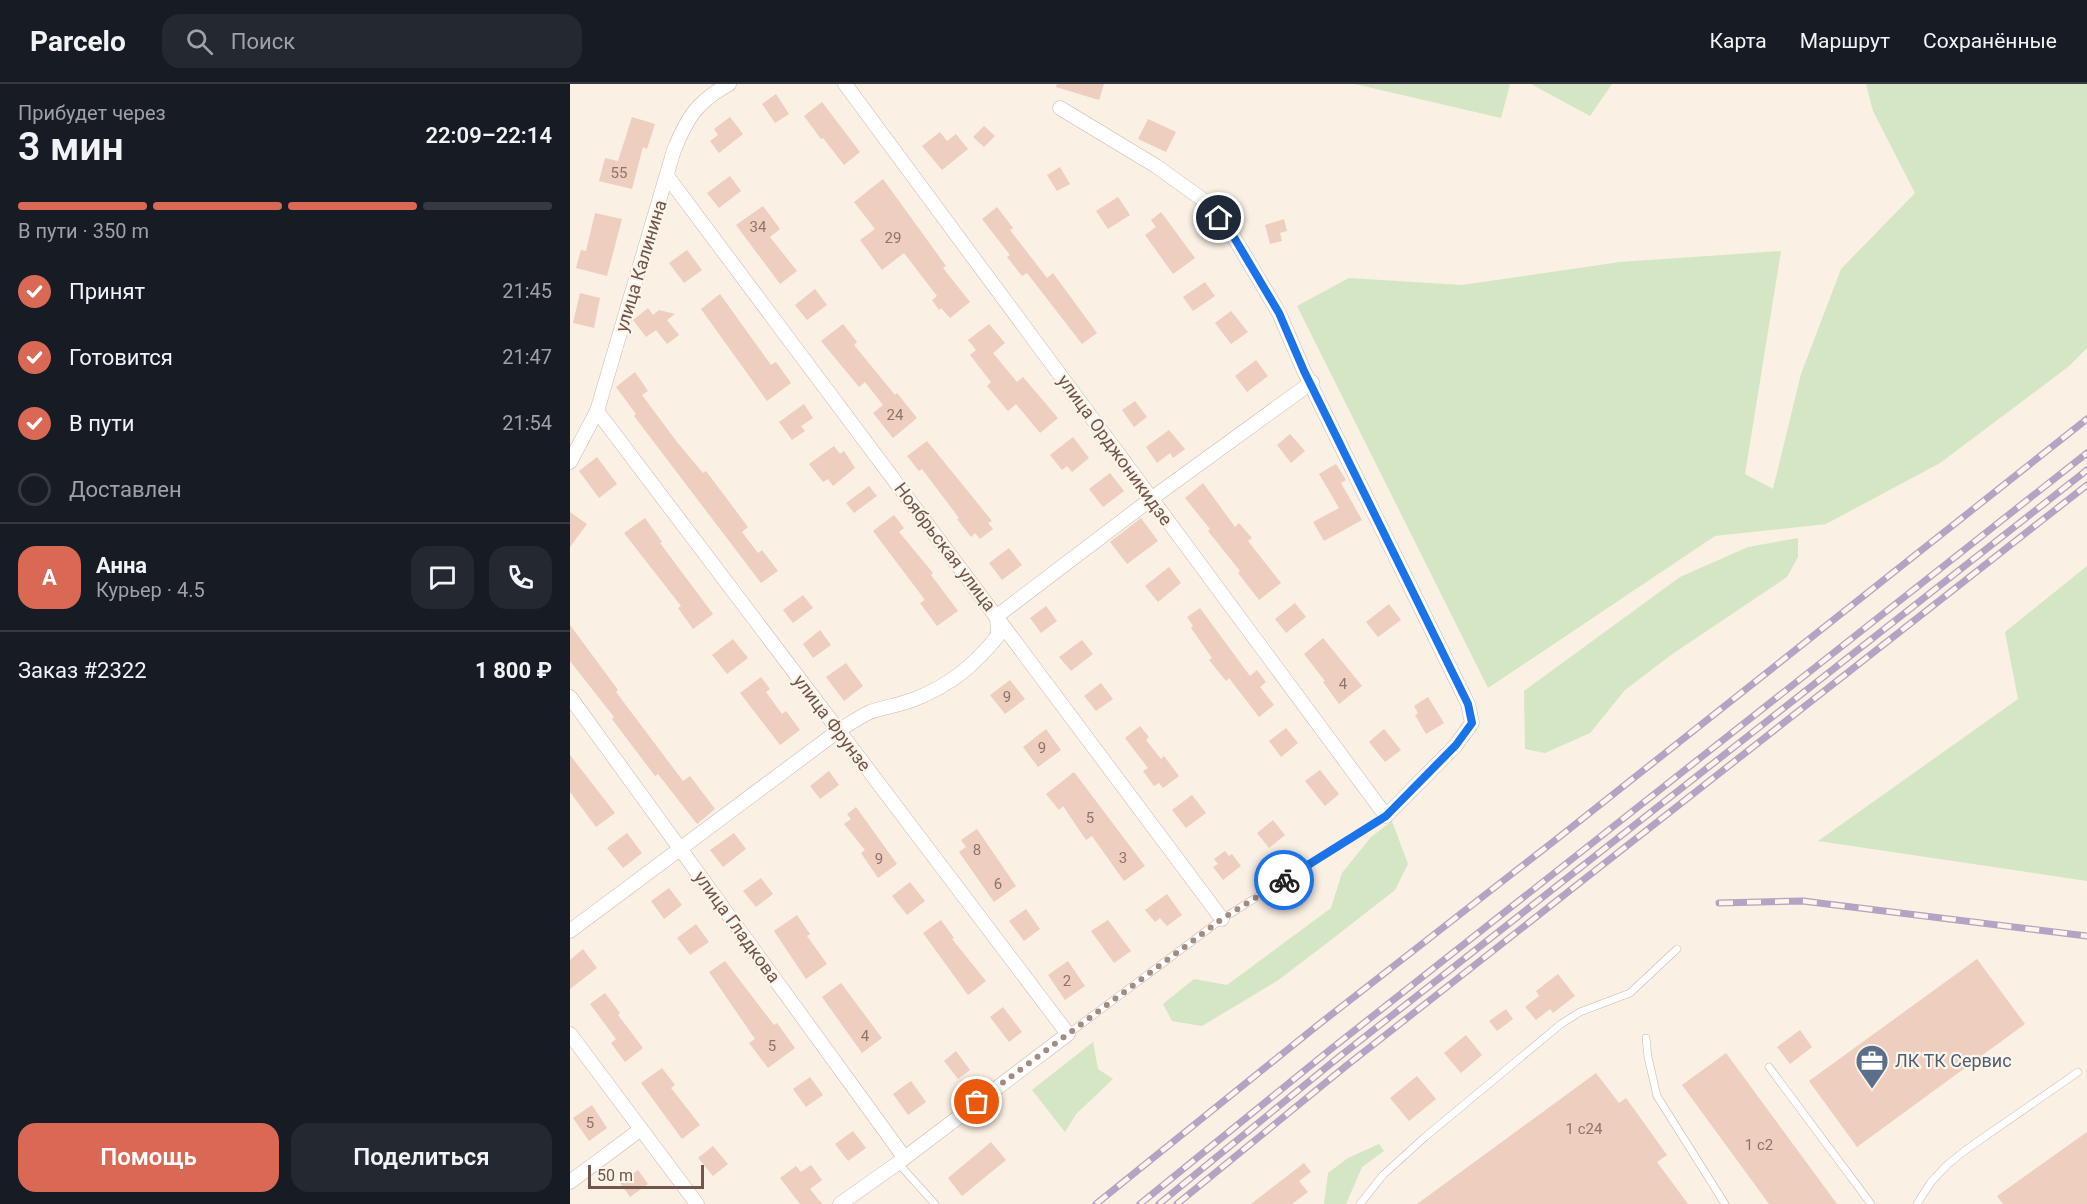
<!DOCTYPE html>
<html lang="ru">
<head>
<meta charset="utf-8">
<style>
  body { margin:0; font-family:Roboto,sans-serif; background:#242831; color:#f1f3f6; height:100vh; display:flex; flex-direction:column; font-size:22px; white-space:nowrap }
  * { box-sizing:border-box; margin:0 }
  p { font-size:20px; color:#9ea1a6 }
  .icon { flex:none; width:33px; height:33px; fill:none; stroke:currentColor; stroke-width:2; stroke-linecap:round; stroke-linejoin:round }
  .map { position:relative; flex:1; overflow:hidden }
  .drawer { display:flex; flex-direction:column; background:#171b24; width:570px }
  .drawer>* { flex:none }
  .scale { position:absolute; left:18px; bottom:15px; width:116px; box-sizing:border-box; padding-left:6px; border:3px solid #70564c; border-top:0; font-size:16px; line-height:21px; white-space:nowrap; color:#70564c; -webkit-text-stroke:4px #fdf4ea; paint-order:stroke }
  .pin { position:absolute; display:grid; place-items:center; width:51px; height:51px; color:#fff; margin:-26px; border:3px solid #fff; border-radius:50%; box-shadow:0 2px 6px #0007 }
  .courier { position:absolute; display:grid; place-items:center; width:60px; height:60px; margin:-30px; border:4px solid #1a73e8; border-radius:50%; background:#fff; color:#222; box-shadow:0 2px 8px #0007 }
  .summary em { font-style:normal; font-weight:600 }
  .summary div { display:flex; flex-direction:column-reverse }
  .summary { display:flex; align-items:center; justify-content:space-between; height:102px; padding:0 18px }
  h1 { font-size:39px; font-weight:600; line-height:45px }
  .bar { display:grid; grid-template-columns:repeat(4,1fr); gap:9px 6px; align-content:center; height:72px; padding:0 18px }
  .bar i { height:8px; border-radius:4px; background:#363941 }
  .bar .current { background:#d96955 }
  .bar p { grid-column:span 4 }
  .line { display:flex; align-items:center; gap:15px; padding:0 18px; border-top:2px solid #363941 }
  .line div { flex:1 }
  .round { display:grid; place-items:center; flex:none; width:63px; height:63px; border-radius:18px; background:#242831 }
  ol { padding:0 18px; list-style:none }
  li { display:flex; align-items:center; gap:18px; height:66px }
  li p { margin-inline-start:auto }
  li .icon { padding:6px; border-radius:50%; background:#d96955; color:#fff; stroke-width:4 }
  li:last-child { color:#9ea1a6 }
  li i { width:33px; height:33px; border:3px solid #363941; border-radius:50% }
  .cta { display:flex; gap:12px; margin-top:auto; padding:12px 18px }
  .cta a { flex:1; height:69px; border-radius:18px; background:#d96955; color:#fff; font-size:24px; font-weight:600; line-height:69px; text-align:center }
  .cta a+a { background:#242831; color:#f1f3f6 }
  header { display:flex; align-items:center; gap:36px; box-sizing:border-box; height:84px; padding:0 30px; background:#171b24; border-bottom:2px solid #363941 }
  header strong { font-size:28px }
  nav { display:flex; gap:33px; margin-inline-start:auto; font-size:21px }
  .search { width:420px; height:54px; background:#242831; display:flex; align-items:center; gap:15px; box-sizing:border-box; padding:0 21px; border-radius:18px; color:#9ea1a6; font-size:22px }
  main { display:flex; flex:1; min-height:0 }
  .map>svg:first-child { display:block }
  .green { fill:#d4e6c4 }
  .building { fill:#edcebf }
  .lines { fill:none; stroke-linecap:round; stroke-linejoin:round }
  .lane-casing { stroke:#cab7ac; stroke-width:8 }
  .street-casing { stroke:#cab7ac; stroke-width:15 }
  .lane { stroke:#fff; stroke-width:7 }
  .street { stroke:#fff; stroke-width:14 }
  .rail-casing { stroke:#b2a4c2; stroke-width:7 }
  .rail { stroke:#fdf4ea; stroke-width:4.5; stroke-dasharray:14; stroke-linecap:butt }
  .done { stroke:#a08c81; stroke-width:6; stroke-dasharray:0 10.8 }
  .route { stroke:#1a73e8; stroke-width:8 }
  .labels { text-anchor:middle; stroke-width:4.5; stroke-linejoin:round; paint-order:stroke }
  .number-label { font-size:15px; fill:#8f7469 }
  .street-label { font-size:18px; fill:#70564c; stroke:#fdf4ea }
  .service-label { font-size:18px; fill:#4e5e75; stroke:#fdf4ea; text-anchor:start }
</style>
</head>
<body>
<header>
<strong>Parcelo</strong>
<div class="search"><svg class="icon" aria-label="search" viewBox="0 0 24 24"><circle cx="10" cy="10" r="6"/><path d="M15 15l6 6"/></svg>Поиск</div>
<nav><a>Карта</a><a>Маршрут</a><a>Сохранённые</a></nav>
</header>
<main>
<section class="drawer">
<div class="summary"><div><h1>3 мин</h1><p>Прибудет через</p></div><em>22:09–22:14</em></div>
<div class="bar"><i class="current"></i><i class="current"></i><i class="current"></i><i></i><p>В пути · 350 m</p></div>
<ol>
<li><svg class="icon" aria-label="check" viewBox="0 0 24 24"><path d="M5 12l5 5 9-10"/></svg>Принят<p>21:45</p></li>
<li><svg class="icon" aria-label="check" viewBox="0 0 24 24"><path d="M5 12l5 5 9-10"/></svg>Готовится<p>21:47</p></li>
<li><svg class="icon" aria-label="check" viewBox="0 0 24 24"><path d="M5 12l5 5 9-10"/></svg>В пути<p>21:54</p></li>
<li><i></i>Доставлен</li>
</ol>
<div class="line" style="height:108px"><b class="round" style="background:#d96955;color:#fff">А</b><div><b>Анна</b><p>Курьер · 4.5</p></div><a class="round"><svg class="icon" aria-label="chat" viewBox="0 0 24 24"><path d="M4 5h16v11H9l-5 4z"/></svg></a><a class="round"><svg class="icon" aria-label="phone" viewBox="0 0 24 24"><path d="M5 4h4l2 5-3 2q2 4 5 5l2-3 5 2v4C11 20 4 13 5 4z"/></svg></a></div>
<div class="line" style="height:78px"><div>Заказ #2322</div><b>1 800 ₽</b></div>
<div class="cta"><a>Помощь</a><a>Поделиться</a></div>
</section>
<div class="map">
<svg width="1517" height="1120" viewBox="0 0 1517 1120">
  <rect width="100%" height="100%" fill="#faf0e4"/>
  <g class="green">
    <polygon points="785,0 940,0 931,34"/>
    <polygon points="961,0 1042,0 1020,32"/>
    <polygon points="1296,0 1517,0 1517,264 1498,283 1370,379 1256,440 1145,452 918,604 727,222 779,194 892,201 1050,178 1211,167 1175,390 1203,405 1231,290 1271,185 1345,109 1303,27"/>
    <polygon points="1228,454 1228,473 1217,493 1101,571 1055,606 1020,649 975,669 955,665 954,607 1110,493 1178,463"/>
    <polygon points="1517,482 1517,797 1248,757 1448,615 1435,548"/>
    <polygon points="822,737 838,780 825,806 761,856 707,897 632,942 602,937 593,920 624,895 657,901 761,824 772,789 801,753"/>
    <polygon points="523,958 528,985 543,995 506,1030 495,1048 462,1006"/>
    <polygon points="809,1060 814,1067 792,1083 776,1120 754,1120 758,1089 778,1074"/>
  </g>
  <g class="building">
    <polygon points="487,0 534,0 529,16 486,3"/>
    <polygon points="206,10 219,30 205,39 192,20"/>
    <polygon points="252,18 290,68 274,81 253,54 251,55 234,32"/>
    <polygon points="62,33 85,40 77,65 73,63 62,105 29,97 35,74 48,77"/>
    <polygon points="160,33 173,50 149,69 140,57 148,51 144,45"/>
    <polygon points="578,35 606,48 596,68 568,55"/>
    <polygon points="414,42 425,52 414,63 403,53"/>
    <polygon points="370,48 377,57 386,50 398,65 372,86 352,62"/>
    <polygon points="490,83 500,100 487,107 477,91"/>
    <polygon points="160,92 171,107 149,124 137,109"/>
    <polygon points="313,95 376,182 373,184 400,218 380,234 371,224 369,226 362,216 367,212 334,169 312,186 290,156 305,145 284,118"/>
    <polygon points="548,113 560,131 538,145 526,127"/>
    <polygon points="193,122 210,145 200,153 227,187 210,200 166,141"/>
    <polygon points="427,123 443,144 440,146 477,194 483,189 527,249 512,260 457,189 452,192 437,173 440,171 412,135"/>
    <polygon points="591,128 625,174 603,190 575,151 586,143 581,136"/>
    <polygon points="25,129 52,135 37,192 6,184 11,166 16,167"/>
    <polygon points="714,135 717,147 710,149 712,157 700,160 695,141"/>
    <polygon points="117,166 132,186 114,199 99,179"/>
    <polygon points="635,198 645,212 623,227 613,213"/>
    <polygon points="245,205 257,221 237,236 225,221"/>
    <polygon points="10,209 30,214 24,244 3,239"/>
    <polygon points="150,210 201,281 206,278 221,299 197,317 131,225"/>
    <polygon points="78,224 83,231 89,226 105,230 97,236 109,251 97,260 86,246 76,253 63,236"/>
    <polygon points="661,227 678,248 661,260 645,239"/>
    <polygon points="273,240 287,258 284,261 325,311 327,309 347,334 323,354 303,329 313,321 295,298 289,303 251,257"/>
    <polygon points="419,240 435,259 423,269 447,298 453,293 488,334 470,349 446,320 438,327 417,302 421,298 400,271 406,266 398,256"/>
    <polygon points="686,276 698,292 677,308 665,292"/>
    <polygon points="65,288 78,307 72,311 107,358 133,389 136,387 178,443 172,448 188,469 192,466 208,487 191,499 64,332 66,330 46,303"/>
    <polygon points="565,317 577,333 564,343 552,326"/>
    <polygon points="234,320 243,334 231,342 235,347 222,356 209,338"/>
    <polygon points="599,346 615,365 603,374 600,369 587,379 576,363"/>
    <polygon points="720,350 735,367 721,379 707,361"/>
    <polygon points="503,353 519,374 502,388 497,382 492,386 480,371"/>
    <polygon points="357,357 422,437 418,439 423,445 410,455 405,449 401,453 387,435 389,434 352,385 349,387 337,372"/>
    <polygon points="264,362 270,370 274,367 285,384 263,402 258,395 253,398 239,380"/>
    <polygon points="27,373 47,400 29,414 9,387"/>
    <polygon points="766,380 776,396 771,399 792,436 754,457 743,438 769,424 749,390"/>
    <polygon points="540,389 554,407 533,423 519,405"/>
    <polygon points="633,399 665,443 669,439 682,454 678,457 711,499 689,516 668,489 670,487 638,447 640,445 615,414"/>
    <polygon points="299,402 307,412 284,429 276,419"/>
    <polygon points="0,428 17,440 0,463"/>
    <polygon points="324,431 334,444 329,448 363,489 361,491 388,527 367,542 350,519 355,516 303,447"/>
    <polygon points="75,434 92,458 90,459 143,530 123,545 108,524 111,522 54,449"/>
    <polygon points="571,434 588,457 557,480 540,458"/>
    <polygon points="439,464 452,481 432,496 419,479"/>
    <polygon points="599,483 611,499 588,518 575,502"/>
    <polygon points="233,511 243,524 223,539 213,526"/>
    <polygon points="725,519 736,533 716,549 705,535"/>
    <polygon points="819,520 831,536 808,553 796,538"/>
    <polygon points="476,522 487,537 471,549 460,534"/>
    <polygon points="630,524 680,592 687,586 696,598 690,603 704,621 689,633 659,594 656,597 639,576 642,574 621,544 623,542 617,533"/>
    <polygon points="0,541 48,606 46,608 113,697 120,692 145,725 127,740 88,690 85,692 42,635 44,633 0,577"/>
    <polygon points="250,546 261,561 243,574 233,560"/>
    <polygon points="753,554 792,602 769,620 753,598 755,597 734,570"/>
    <polygon points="163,555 178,574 157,590 142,571"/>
    <polygon points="512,556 523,570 501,587 489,573"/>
    <polygon points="276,579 293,602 274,617 256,593"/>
    <polygon points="191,593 200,605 196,608 212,630 216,627 230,646 210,661 170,609"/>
    <polygon points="440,596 455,615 435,630 420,611"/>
    <polygon points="531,599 543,615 526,627 514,612"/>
    <polygon points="858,613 874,639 856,650 845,631 848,629 844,622"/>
    <polygon points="570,642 579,653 576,656 591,675 594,672 609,692 593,704 589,699 584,702 573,687 578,684 555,654"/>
    <polygon points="716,644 728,659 711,673 699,657"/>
    <polygon points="476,645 491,666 468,683 453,663"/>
    <polygon points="814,645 831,666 815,678 799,658"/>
    <polygon points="0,671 45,729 26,743 0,708"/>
    <polygon points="750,686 769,710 755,722 735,697"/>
    <polygon points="259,687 269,701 250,715 240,702"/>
    <polygon points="504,688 575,782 554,797 522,752 516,756 493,722 489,726 476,710"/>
    <polygon points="622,711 636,729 616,744 602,726"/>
    <polygon points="286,723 327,780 308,794 291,769 295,766 274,740 281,735 277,730"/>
    <polygon points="703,736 715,751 699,764 687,749"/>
    <polygon points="407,745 446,802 424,818 389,768 396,763 391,756"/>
    <polygon points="57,749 72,769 53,784 37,764"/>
    <polygon points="164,749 176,765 153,783 140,766"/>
    <polygon points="655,767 659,772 662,770 671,782 653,796 643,783 648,780 644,775"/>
    <polygon points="191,794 203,810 186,823 173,807"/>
    <polygon points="340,798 355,817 337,831 322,812"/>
    <polygon points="99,804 112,821 94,835 81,817"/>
    <polygon points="597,810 612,831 597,842 590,834 585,838 575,826"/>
    <polygon points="456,825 470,845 454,857 439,837"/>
    <polygon points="227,831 240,850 237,852 257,880 236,895 204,847"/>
    <polygon points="371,836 384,854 382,855 416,897 398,911 353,849"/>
    <polygon points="538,836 561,867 544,879 521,847"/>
    <polygon points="126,840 139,858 120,871 107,854"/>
    <polygon points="13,865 27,884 0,905 0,876"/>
    <polygon points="1407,875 1455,940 1287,1063 1239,997"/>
    <polygon points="155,877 204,941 207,939 225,964 198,984 179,959 185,955 139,888"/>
    <polygon points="498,877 515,902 495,916 478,891"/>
    <polygon points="988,890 1005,912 983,929 980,925 966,936 955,923 969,912 966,907"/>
    <polygon points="271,899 312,954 292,969 252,913"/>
    <polygon points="35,909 50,929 48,931 73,964 55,978 41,959 46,955 20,920"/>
    <polygon points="433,923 452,948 439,958 420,933"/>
    <polygon points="936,925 943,935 927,947 919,937"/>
    <polygon points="1230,946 1242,963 1220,980 1207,963"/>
    <polygon points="896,951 912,971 891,989 874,969"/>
    <polygon points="386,967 400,986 388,995 374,977"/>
    <polygon points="1156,969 1267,1120 1199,1120 1112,1001"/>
    <polygon points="92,984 105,1001 101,1004 130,1041 112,1055 71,999"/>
    <polygon points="1026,989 1049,1019 1056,1014 1097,1071 1087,1078 1118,1120 847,1120"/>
    <polygon points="847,992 866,1015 839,1037 820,1014"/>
    <polygon points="240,993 253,1011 236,1023 223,1005"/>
    <polygon points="341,997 356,1018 338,1031 323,1010"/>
    <polygon points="22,1021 37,1044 19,1057 3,1034"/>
    <polygon points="283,1047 296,1064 278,1077 265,1060"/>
    <polygon points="1517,1048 1517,1120 1433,1120 1427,1112"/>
    <polygon points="421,1058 436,1076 392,1112 378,1094"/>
    <polygon points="143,1062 158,1080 143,1092 128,1074"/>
    <polygon points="734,1079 741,1088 729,1097 738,1108 722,1120 681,1120"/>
    <polygon points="241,1081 252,1096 240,1105 252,1120 230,1120 210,1094 226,1082 231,1088"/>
    <polygon points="68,1086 78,1100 60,1113 50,1099"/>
  </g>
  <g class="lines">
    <g class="lane-casing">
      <g id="lane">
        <polyline points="498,950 652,835 816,732"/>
        <polyline points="1076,954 1078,973 1087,1012 1155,1120"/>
        <polyline points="1199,983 1301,1120"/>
        <polyline points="328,1079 365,1120"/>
        <polyline points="790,1120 813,1091 855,1053 991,940 1010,928 1060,909 1107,865"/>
        <polyline points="1347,1120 1361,1098 1377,1081 1397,1065 1508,988"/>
      </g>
    </g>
    <g class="street-casing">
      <g id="street">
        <polyline points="275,0 816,732 886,661 902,639 898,620 734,287 709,229 662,150 636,118 586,82 490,24"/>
        <polyline points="97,92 652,835"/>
        <polyline points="27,327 498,950 328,1079 270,1120"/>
        <path d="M0 378 27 327 104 66C118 32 127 18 159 0"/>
        <polyline points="0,613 334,1073"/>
        <path d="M0 847 268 647C278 641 289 633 300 628 314 623 330 621 345 615 382 600 403 582 428 552L427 532 581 415 742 298"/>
        <polyline points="0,950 127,1120"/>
        <polyline points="0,1098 71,1045"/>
      </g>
    </g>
    <use href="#lane" class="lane"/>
    <use href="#street" class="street"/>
    <g class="rail-casing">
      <g id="rail">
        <polyline points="1149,819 1233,817 1517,852"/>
        <polyline points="526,1120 748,941 988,754 1517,335"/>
        <polyline points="570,1120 761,965 1517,369"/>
        <polyline points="589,1120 769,973 1517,386"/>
        <polyline points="607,1120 776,982 1517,401"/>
      </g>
    </g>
    <use href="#rail" class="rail"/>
  </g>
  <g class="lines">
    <polyline class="done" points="407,1018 652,835 714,796"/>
    <polyline class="route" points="649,134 662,150 709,229 734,287 898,620 902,639 886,661 816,732 714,796"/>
  </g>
  <defs>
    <g id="office-pin" transform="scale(1.725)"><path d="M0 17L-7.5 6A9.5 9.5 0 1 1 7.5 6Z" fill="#5c6f8a" stroke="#fdf4ea"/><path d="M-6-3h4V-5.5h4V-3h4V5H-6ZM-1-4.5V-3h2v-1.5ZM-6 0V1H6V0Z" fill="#fff"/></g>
  </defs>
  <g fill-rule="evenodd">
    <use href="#office-pin" x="1302" y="977"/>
  </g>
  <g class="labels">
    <g class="number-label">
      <text x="49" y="94">55</text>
      <text x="188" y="148">34</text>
      <text x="323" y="159">29</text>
      <text x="325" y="336">24</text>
      <text x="773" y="605">4</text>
      <text x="437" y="618">9</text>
      <text x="472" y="669">9</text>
      <text x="520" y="739">5</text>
      <text x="407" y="771">8</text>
      <text x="553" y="779">3</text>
      <text x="309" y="780">9</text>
      <text x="428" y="805">6</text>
      <text x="497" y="902">2</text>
      <text x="295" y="957">4</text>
      <text x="202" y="967">5</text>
      <text x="20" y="1044">5</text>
      <text x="1014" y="1050">1 с24</text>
      <text x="1189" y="1066">1 с2</text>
    </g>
    <g class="street-label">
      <text transform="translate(71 182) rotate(-73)" y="6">улица Калинина</text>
      <text transform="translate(545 366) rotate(54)" y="6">улица Орджоникидзе</text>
      <text transform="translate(375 463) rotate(53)" y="6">Ноябрьская улица</text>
      <text transform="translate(262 639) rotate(53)" y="6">улица Фрунзе</text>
      <text transform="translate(167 843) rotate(54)" y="6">улица Гладкова</text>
    </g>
    <g class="service-label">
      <text x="1325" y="983">ЛК ТК Сервис</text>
    </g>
  </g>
</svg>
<div class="scale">50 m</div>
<div class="pin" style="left:407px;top:1018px;background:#ea580c"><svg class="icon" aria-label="bag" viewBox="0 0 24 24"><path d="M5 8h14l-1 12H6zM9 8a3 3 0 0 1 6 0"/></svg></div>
<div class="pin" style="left:649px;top:134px;background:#1f2937"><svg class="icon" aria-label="home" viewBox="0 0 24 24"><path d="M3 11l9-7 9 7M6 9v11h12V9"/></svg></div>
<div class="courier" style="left:714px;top:796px"><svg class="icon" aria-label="bike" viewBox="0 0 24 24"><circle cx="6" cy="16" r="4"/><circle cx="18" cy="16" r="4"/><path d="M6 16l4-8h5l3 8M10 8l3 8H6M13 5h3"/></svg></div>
</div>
</main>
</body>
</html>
